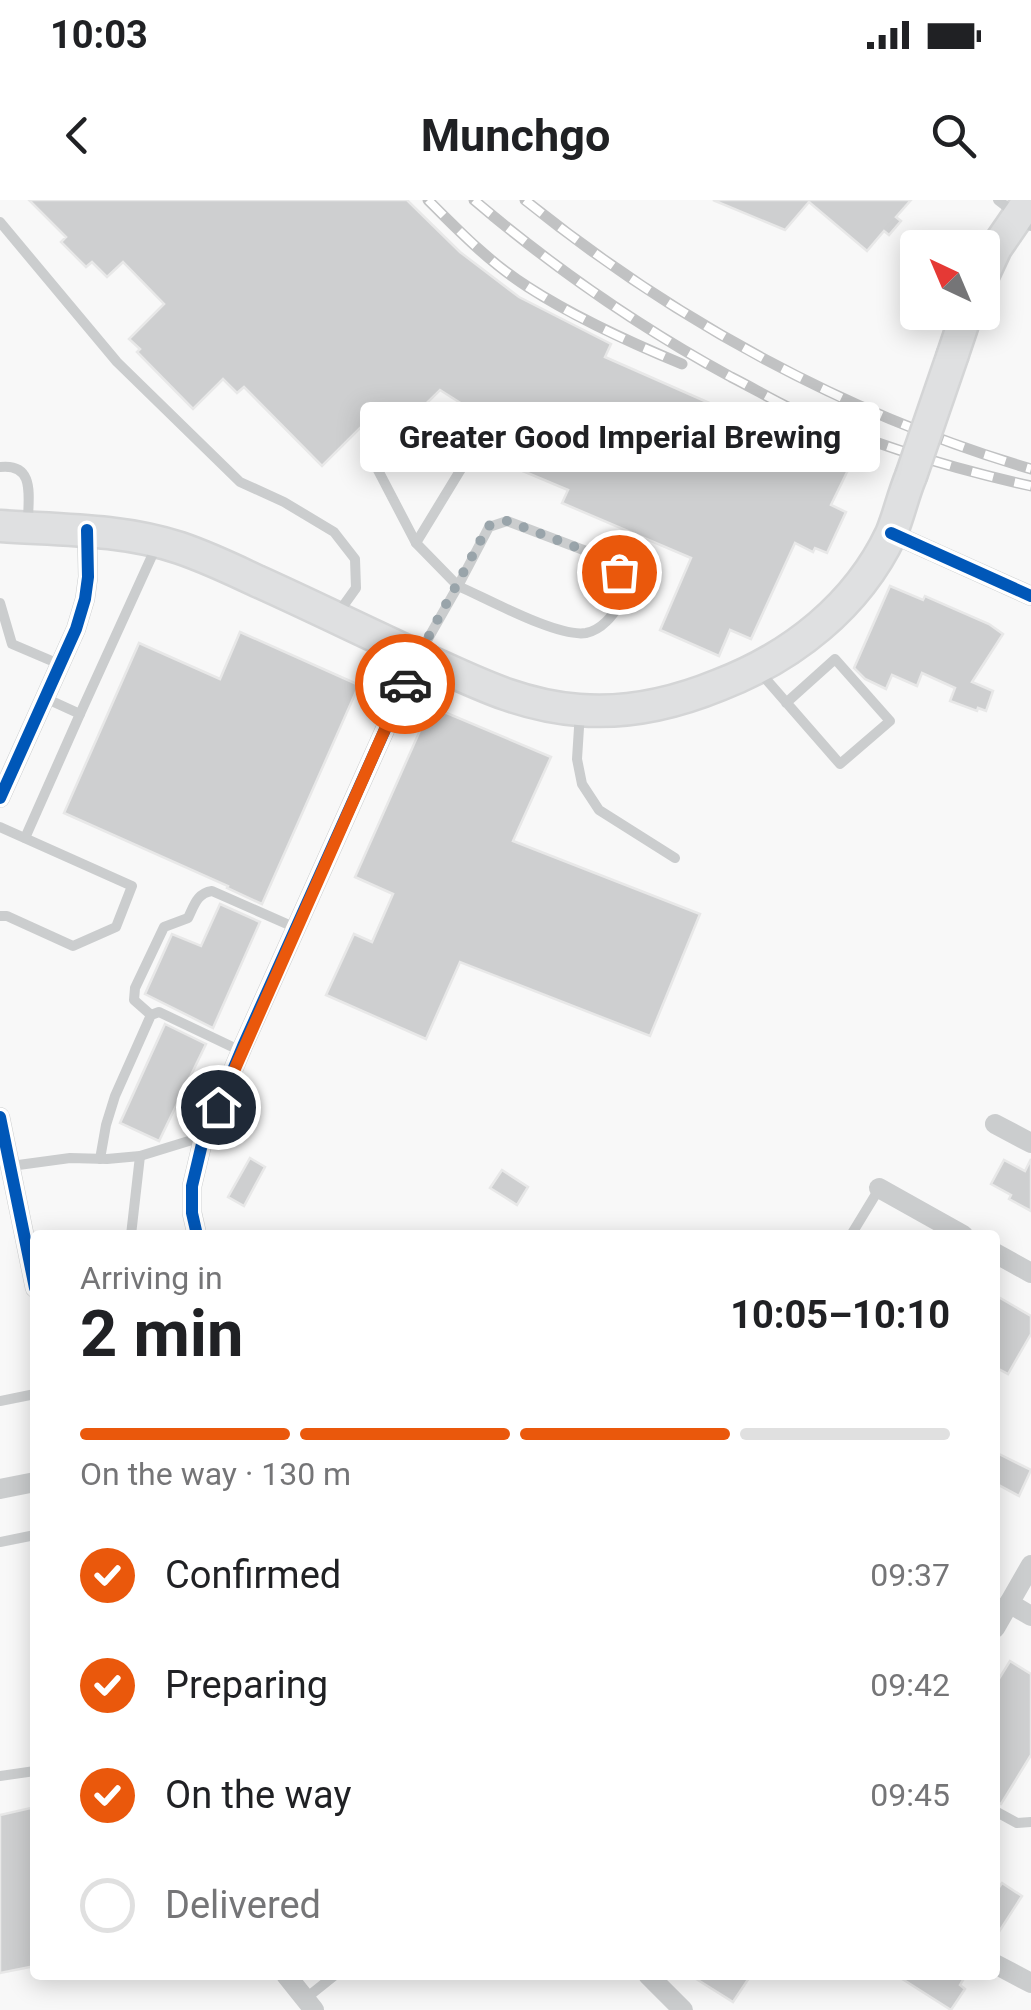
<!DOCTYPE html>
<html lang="en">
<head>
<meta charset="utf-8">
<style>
  body { margin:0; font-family:Roboto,sans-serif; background:#f6f6f6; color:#202124; height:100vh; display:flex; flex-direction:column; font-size:38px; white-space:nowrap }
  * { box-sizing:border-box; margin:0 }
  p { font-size:32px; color:#757577 }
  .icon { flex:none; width:55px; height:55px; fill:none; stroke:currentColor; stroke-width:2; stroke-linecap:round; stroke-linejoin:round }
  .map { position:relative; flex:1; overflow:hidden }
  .drawer { position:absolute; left:30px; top:1030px; width:970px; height:750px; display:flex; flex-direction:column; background:#fff; border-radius:10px; box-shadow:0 5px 25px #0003 }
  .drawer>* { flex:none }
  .needle { width:65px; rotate:316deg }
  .buttons { position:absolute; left:900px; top:30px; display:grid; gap:20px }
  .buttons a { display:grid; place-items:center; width:100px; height:100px; border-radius:10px; background:#fff; box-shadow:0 5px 25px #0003; font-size:50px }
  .pin { position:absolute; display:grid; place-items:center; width:85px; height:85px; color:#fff; margin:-42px; border:5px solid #fff; border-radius:50%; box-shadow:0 2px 10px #0007 }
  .courier { position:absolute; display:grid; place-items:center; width:100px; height:100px; margin:-50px; border:8px solid #ea580c; border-radius:50%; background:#fff; color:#222; box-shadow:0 2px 12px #0007 }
  .bubble { position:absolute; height:70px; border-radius:10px; background:#fff; box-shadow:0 5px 25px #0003; font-size:32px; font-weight:700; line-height:70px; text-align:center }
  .head em { font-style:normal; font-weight:700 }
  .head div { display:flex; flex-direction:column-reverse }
  .head { display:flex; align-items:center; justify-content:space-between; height:170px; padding:0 50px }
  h1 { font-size:65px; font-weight:700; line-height:75px }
  .bar { display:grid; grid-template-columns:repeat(4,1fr); gap:15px 10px; align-content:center; height:120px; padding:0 50px }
  .bar i { height:12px; border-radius:8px; background:#e0e0e0 }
  .bar .current { background:#ea580c }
  .bar p { grid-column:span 4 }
  ol { padding:0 50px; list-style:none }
  li { display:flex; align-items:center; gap:30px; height:110px }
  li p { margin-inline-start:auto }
  li .icon { padding:10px; border-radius:50%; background:#ea580c; color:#fff; stroke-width:4 }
  li:last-child { color:#757577 }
  li i { width:55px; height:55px; border:5px solid #e0e0e0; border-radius:50% }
  .status { display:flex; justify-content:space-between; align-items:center; height:70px; padding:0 50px; background:#fff; direction:ltr }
  .status svg { height:28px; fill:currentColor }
  header { display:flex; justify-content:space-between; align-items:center; height:130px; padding:0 50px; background:#fff; font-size:45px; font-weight:700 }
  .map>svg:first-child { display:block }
  .building { fill:#cecfd0; stroke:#e8e8e8; stroke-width:2.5 }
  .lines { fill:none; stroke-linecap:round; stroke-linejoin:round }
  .secondary-casing { stroke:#d4d5d6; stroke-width:35 }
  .service { stroke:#cbcdce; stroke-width:10 }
  .minor { stroke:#cbcdce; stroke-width:20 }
  .secondary { stroke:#dfe0e1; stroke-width:30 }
  .rail-casing { stroke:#c1c2c3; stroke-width:11 }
  .rail { stroke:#fff; stroke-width:8; stroke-dasharray:22; stroke-linecap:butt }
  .secondary-bridge-casing { stroke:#d4d5d6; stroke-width:35; stroke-linecap:butt }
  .secondary-bridge { stroke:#dfe0e1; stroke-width:30 }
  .cycleway-casing { stroke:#fff; stroke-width:19 }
  .cycleway { stroke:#0057b8; stroke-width:12 }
  .done { stroke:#99a4aa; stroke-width:10; stroke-dasharray:0 18 }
  .route { stroke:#ea580c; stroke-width:12 }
</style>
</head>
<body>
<div class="status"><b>10:03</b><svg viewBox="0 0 49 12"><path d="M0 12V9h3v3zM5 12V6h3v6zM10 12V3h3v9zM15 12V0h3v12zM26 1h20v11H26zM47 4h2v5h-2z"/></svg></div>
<header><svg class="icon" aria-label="back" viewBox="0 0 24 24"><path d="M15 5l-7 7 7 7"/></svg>Munchgo<svg class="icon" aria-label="search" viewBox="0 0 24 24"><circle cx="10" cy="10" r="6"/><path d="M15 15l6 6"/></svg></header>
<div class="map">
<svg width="1031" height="1810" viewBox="0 0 1031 1810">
  <rect width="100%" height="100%" fill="#f8f8f8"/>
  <g class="building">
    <polygon points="29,0 407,0 460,52 519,97 611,144 605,157 739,216 738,220 850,266 831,305 846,312 827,353 815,348 813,352 795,343 751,439 730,430 719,456 660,430 691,358 562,303 568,290 518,269 528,246 440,190 389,240 369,219 322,266 244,187 237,193 223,179 193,209 137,152 140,149 129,139 164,104 123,62 107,77 92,62 86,67 61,42 66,37"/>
    <polygon points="713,0 911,0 896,17 901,21 889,35 884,31 867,51 809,2 785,30"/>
    <polygon points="890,386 923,400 925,396 989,424 1003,434 972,482 993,491 986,511 978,508 977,511 950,501 955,488 922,473 917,486 892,475 886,489 865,479 854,468"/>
    <polygon points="240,432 359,485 262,704 227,688 228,686 64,613 139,443 220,479"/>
    <polygon points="433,511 442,511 551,557 513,641 700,714 650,836 460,762 426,839 326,795 354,734 372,742 393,694 355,677 426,517"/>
    <polygon points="220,704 260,722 213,828 145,794 172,734 201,746"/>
    <polygon points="165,824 206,844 159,941 120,923"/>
    <polygon points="250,958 265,967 244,1006 228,997"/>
    <polygon points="1031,959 1031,1011 1009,999 1011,995 991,984 1004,960 1025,971"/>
    <polygon points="502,970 528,987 517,1005 490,988"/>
    <polygon points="995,1095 1031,1116 1031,1134 1008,1174 995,1167"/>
    <polygon points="995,1252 1031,1270 1019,1296 995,1283"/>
    <polygon points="1010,1461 1031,1474 1031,1555 1001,1604 995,1602 995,1485"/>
    <polygon points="35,1607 35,1766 0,1773 0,1615"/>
    <polygon points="1002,1683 1022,1696 995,1738 995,1693"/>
    <polygon points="690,1775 751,1775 733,1802"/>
    <polygon points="896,1775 966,1775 960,1785 965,1789 951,1810"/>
  </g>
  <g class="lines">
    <g class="secondary-casing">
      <g id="secondary">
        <polyline points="982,78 996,48 1029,0"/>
        <polyline points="953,154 967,112"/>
        <path d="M0 326C61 330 122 329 180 348 206 357 232 369 257 381 317 408 375 437 435 464 483 486 525 506 579 510 626 514 675 503 719 485 792 457 857 406 891 334 899 315 903 295 911 276"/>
      </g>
    </g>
    <g class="service">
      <polyline points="998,0 1031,26"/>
      <polyline points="0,22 117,162 240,282 284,302 334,332 355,359 356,388 336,416"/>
      <polyline points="368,251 416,343"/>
      <path d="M0 267C36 263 28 297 28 322"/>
      <path d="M507 321 594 354 619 372 626 396C615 411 605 429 586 433 558 438 486 398 458 386L489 327Z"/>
      <polyline points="0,403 12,444 59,464"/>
      <polyline points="421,451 458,386 416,343 472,251"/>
      <polyline points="758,470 840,564 890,521 835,459 786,503"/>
      <polyline points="580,512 577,559 582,584 599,610 675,658"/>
      <polyline points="80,514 156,347"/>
      <polyline points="0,627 132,686 116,727 73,746 7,716 0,716"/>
      <polyline points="25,638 80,514 45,498"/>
      <path d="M151 815 134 800 135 788 164 727 188 718C194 706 197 693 212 691L296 728"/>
      <polyline points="100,959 106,925 115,896 151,815 159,812 241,851"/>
      <polyline points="11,966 70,958 107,959 140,956 205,936"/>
      <polyline points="131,1035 140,956"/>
      <polyline points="851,1035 879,989"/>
      <polyline points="0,1201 35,1194"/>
      <polyline points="0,1342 35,1335"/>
      <polyline points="0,1576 35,1571"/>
      <polyline points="995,1611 1017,1623 1031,1622"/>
      <polyline points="305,1799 335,1775"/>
    </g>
    <g class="minor">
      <polyline points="891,333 1031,396"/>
      <polyline points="0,598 76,429 85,399 88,377 87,330"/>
      <polyline points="0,917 35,1088"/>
      <polyline points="995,924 1031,943"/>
      <polyline points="879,988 963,1035"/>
      <polyline points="197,1035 192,1013 192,986 202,944 243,846 418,456"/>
      <polyline points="995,1053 1031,1073"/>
      <polyline points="0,1289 35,1282"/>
      <polyline points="1009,1403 1031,1416"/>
      <polyline points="995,1428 1031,1365"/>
      <polyline points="995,1764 1031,1783"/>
      <polyline points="286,1775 314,1810"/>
      <polyline points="648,1775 683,1810"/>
    </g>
    <use href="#secondary" class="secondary"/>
    <g class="rail-casing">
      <g id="rail">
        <path d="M428 0C459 31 490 63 528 87 576 118 629 142 682 164"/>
        <path d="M474 0C554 68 639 127 731 177 751 187 771 199 792 209 868 243 950 268 1031 286"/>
        <path d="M525 0C674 120 847 215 1031 269"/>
      </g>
    </g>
    <use href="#rail" class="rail"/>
    <g class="secondary-bridge-casing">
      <polyline id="secondary-bridge" points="911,276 953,154"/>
    </g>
    <use href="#secondary-bridge" class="secondary-bridge"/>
    <g class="cycleway-casing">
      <g id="cycleway">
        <polyline points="891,333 1031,396"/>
        <polyline points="0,598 76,429 85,399 88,377 87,330"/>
        <polyline points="0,917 35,1088"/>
        <polyline points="197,1035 192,1013 192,986 202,944 243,846 418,456"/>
      </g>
    </g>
    <use href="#cycleway" class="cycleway"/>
  </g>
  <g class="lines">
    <path class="done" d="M405 484C430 430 461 379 488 326L507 321 594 354 619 372"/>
    <polyline class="route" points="218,907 405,484"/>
  </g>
</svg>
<div class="buttons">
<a><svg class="needle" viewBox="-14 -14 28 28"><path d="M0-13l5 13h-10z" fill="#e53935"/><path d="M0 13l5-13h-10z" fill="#757577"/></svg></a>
</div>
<div class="pin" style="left:619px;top:372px;background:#ea580c"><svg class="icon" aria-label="bag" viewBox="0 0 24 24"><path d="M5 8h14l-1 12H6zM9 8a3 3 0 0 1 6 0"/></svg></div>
<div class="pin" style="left:218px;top:907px;background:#1f2937"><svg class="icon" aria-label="home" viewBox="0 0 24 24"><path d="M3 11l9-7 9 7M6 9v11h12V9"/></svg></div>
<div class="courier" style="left:405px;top:484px"><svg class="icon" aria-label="car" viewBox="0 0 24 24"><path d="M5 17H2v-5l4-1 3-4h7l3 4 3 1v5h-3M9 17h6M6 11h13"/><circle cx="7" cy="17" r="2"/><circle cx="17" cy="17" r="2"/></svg></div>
<div class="bubble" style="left:360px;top:202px;width:520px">Greater Good Imperial Brewing</div>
<section class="drawer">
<div class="head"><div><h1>2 min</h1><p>Arriving in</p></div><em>10:05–10:10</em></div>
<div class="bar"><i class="current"></i><i class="current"></i><i class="current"></i><i></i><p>On the way · 130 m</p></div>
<ol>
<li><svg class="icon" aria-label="check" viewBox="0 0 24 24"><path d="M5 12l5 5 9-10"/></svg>Confirmed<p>09:37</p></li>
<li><svg class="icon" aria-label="check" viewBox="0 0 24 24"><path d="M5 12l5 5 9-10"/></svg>Preparing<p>09:42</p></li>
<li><svg class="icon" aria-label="check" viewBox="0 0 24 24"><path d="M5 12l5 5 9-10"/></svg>On the way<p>09:45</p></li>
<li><i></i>Delivered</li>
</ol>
</section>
</div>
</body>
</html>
